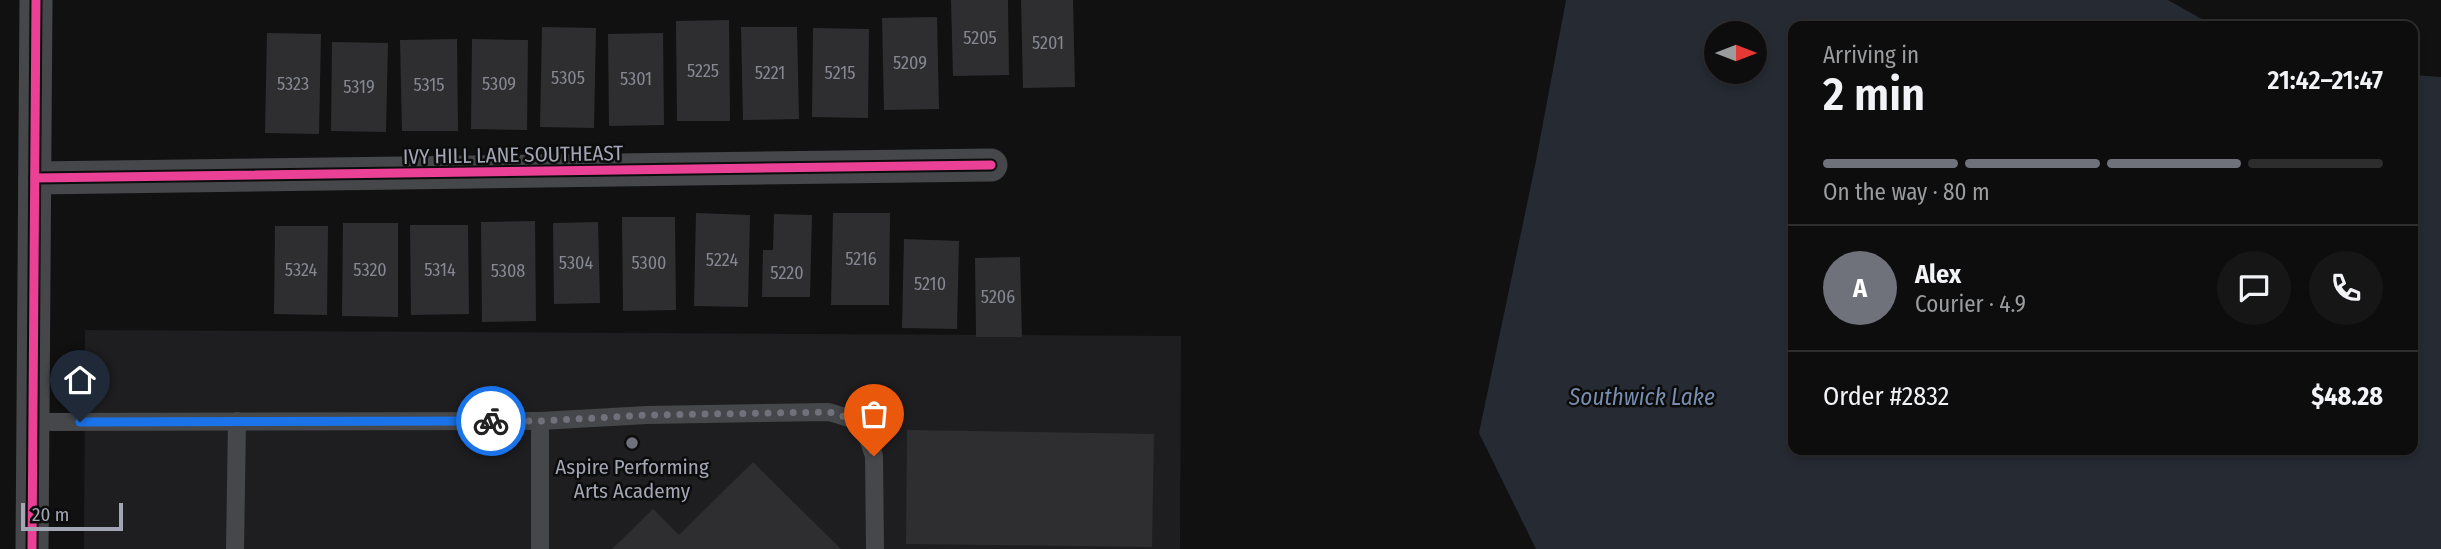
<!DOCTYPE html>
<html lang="en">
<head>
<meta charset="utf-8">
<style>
  body { margin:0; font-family:"Fira Sans Condensed",sans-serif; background:#161617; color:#f1f3f6; height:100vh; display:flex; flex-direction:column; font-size:26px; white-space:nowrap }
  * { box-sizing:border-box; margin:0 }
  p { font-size:23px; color:#9a9c9e }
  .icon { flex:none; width:38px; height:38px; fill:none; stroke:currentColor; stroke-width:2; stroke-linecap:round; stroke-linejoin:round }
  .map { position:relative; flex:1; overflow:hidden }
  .panel { position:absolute; left:1788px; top:21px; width:630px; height:434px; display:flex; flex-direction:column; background:#0d0d0e; border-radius:14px; box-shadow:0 4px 10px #0003,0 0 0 2px #2d2d2e }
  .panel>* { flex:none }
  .needle { width:46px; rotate:90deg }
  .tools { position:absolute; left:1704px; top:21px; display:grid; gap:14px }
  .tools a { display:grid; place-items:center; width:63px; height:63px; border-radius:50%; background:#0d0d0e; box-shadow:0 4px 10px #0003,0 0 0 2px #2d2d2e; font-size:35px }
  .scale { position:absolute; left:21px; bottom:18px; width:102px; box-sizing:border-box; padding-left:7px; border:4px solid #a2a5b3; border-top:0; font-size:19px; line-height:24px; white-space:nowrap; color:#a2a5b3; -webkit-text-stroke:5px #0c0c0d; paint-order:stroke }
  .pin { position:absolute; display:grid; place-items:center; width:60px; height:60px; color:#fff; margin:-72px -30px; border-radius:50% 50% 50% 0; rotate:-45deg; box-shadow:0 0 7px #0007 }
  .pin .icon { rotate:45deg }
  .courier { position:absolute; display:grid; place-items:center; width:70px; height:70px; margin:-35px; border:5px solid #1a73e8; border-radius:50%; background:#fff; color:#222; box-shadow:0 2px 9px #0007 }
  .summary em { font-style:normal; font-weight:600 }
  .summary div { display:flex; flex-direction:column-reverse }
  .summary { display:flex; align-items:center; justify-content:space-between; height:119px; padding:0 35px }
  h1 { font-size:46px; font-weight:600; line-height:52px }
  .bar { display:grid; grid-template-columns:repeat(4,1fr); gap:10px 7px; align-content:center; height:84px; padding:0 35px }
  .bar i { height:9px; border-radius:5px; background:#2d2d2e }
  .bar .current { background:#6f717b }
  .bar p { grid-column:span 4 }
  .line { display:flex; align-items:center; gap:18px; padding:0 35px; border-top:2px solid #2d2d2e }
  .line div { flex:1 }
  .round { display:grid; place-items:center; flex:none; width:74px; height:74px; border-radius:37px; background:#161617 }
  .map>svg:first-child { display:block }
  .built { fill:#1e1e20 }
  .water { fill:#252a33; fill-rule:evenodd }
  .building { fill:#2e2e30 }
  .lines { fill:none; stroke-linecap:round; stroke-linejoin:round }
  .service { stroke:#46474a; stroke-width:18 }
  .minor { stroke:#46474a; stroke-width:33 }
  .cycleway-casing { stroke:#0c0c0d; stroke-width:13 }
  .cycleway { stroke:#ea4096; stroke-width:9 }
  .done { stroke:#6f717b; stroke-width:7; stroke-dasharray:0 12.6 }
  .route { stroke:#1a73e8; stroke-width:9 }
  .poi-dot { fill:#6f717b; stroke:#0c0c0d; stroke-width:2.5 }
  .labels { text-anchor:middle; stroke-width:5; stroke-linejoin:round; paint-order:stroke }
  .number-label { font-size:18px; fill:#858792 }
  .street-label { font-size:21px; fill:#a2a5b3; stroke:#0c0c0d }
  .poi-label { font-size:21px; fill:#a2a5b3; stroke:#0c0c0d }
  .water-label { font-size:23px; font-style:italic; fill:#788eb0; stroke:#0c0c0d }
</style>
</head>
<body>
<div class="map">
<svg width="2441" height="549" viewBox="0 0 2441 549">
  <rect width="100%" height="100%" fill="#111112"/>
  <polygon class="built" points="85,330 1181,336 1180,549 84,549"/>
  <path class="water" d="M1566 0H2168L2214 26H1794V450H2413V75L2441 77V549H1536L1479 433 1535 166ZM1717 33H1755V72H1717Z"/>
  <g class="building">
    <polygon points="951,0 1008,0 1009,75 953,76"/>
    <polygon points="1021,0 1073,0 1075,87 1023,88"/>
    <polygon points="937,17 939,109 884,110 882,18"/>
    <polygon points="729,20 730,121 677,121 676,21"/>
    <polygon points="542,27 596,28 594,128 540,127"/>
    <polygon points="741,27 797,27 799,119 743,120"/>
    <polygon points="813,28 869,29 868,118 812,117"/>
    <polygon points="267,33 321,34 319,134 265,133"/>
    <polygon points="663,33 664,125 609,126 608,34"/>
    <polygon points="457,39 458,131 402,131 400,40"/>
    <polygon points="472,39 528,40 527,130 471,129"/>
    <polygon points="332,42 388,43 386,132 331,131"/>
    <polygon points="696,213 750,215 748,307 694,306"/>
    <polygon points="833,213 890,213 889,305 831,305"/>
    <polygon points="774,214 812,215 810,297 762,297 763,250 773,250"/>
    <polygon points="622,217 675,217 676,310 623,311"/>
    <polygon points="535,221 536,321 482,322 481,222"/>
    <polygon points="598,222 600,303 554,304 553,223"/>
    <polygon points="343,223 398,223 398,317 342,316"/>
    <polygon points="410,225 468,225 469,314 411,315"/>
    <polygon points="275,226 328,226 327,315 274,314"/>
    <polygon points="904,239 959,241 957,329 902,328"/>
    <polygon points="1020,257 1022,337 976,337 975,258"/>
    <polygon points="907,430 1154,434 1152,547 906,544"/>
    <polygon points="753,462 841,549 612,549 653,509 679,535"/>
  </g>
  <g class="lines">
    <g class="service">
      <polyline points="540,421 647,415 829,412 862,422 874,456 875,549"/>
      <polyline points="33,422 540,421 540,549"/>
      <polyline points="235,549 237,421"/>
    </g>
    <g class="minor">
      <polyline points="35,178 991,165"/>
      <polyline points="32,549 36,0"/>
    </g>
    <g class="cycleway-casing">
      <g id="cycleway">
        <polyline points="35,178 991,165"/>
        <polyline points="32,549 36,0"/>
      </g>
    </g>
    <use href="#cycleway" class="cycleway"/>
  </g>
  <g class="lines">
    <polyline class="done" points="491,421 540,421 648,415 829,412 862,422 874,456"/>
    <polyline class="route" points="80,422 491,421"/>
  </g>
  <circle class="poi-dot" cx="632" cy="443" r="7"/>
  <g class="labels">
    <g class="number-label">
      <text x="980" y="44">5205</text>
      <text x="1048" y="49">5201</text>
      <text x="910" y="69">5209</text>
      <text x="703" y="77">5225</text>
      <text x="770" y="79">5221</text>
      <text x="840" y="79">5215</text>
      <text x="568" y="84">5305</text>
      <text x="636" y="85">5301</text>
      <text x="293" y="90">5323</text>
      <text x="499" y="90">5309</text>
      <text x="429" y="91">5315</text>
      <text x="359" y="93">5319</text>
      <text x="861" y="265">5216</text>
      <text x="722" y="266">5224</text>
      <text x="576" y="269">5304</text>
      <text x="649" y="269">5300</text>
      <text x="301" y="276">5324</text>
      <text x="370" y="276">5320</text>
      <text x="440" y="276">5314</text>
      <text x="508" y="277">5308</text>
      <text x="787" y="279">5220</text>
      <text x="930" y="290">5210</text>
      <text x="998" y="303">5206</text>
    </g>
    <g class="street-label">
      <text transform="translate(513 155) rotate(-1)" y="7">IVY HILL LANE SOUTHEAST</text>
    </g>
    <g class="poi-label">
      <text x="632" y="474">Aspire Performing<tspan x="632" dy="24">Arts Academy</tspan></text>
    </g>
    <g class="water-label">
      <text x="1642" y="405">Southwick Lake</text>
    </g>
  </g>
</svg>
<div class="tools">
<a><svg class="needle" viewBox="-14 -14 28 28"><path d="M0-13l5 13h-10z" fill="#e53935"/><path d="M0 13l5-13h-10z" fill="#9a9c9e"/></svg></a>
</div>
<div class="scale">20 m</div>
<div class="pin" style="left:874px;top:456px;background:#ea580c"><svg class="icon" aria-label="bag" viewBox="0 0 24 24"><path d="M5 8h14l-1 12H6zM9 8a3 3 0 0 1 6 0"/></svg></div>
<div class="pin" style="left:80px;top:422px;background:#1f2937"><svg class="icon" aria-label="home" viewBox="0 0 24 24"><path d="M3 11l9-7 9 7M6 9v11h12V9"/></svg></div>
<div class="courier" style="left:491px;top:421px"><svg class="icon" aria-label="bike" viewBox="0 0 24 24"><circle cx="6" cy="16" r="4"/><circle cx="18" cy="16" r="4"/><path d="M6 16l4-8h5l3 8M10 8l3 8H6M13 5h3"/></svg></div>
<section class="panel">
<div class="summary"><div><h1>2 min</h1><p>Arriving in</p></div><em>21:42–21:47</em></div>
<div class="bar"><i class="current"></i><i class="current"></i><i class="current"></i><i></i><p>On the way · 80 m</p></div>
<div class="line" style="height:126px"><b class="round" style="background:#6f717b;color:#fff">A</b><div><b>Alex</b><p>Courier · 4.9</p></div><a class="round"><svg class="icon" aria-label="chat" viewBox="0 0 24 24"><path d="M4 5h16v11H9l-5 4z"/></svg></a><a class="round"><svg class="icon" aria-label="phone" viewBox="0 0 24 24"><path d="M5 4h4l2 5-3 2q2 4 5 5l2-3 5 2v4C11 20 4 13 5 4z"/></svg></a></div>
<div class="line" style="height:91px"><div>Order #2832</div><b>$48.28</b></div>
</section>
</div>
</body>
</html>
